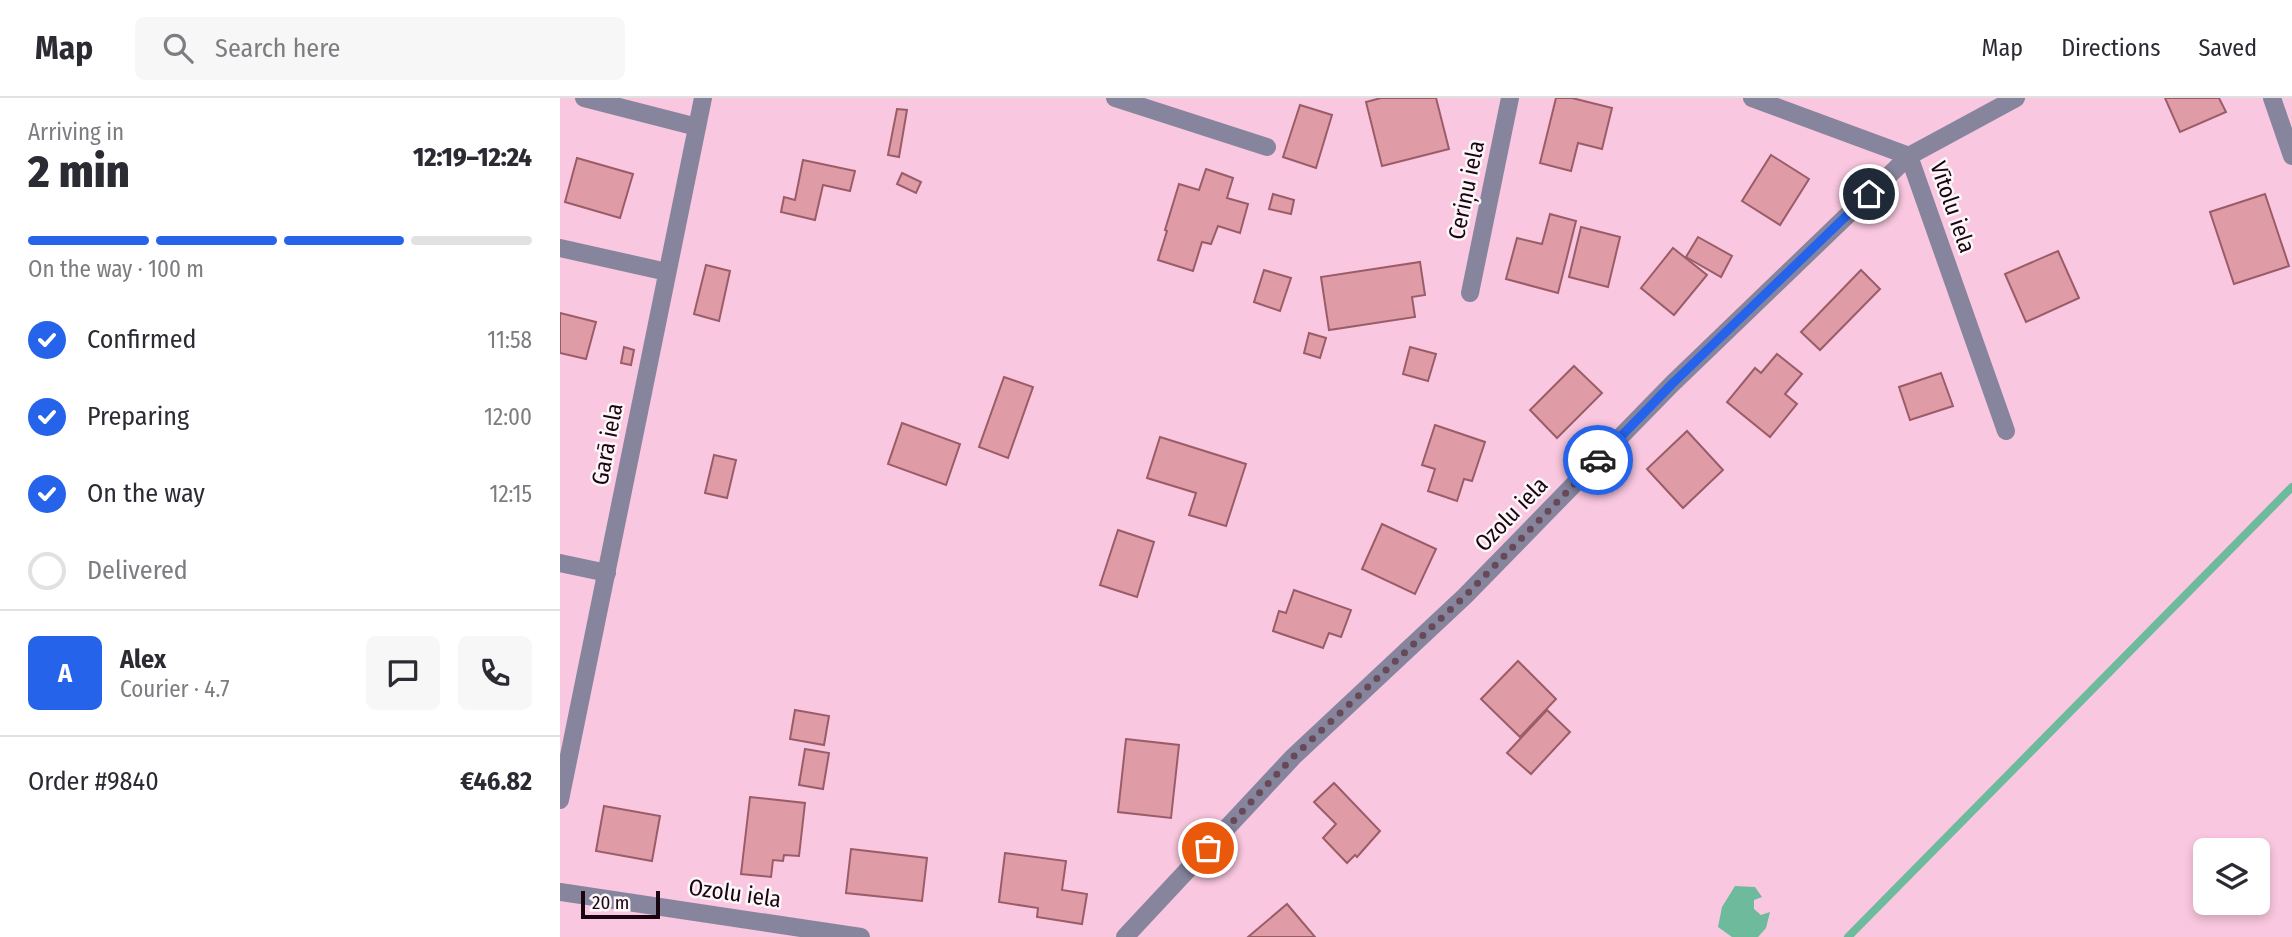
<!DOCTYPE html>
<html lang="en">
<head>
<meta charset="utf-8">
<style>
  body { margin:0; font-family:"Fira Sans Condensed",sans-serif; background:#f7f7f7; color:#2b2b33; height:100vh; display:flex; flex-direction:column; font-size:26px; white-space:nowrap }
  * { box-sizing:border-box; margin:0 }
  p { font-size:23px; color:#7c7c81 }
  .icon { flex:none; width:38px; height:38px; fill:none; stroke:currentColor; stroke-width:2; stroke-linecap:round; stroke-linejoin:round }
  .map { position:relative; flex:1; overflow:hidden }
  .sheet { display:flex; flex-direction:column; background:#fff; width:560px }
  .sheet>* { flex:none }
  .controls { position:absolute; left:1633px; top:740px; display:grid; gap:14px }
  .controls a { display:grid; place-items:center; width:77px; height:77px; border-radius:10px; background:#fff; box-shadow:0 4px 10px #0003; font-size:35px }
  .scale { position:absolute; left:21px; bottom:18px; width:79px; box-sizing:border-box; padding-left:7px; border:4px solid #18050f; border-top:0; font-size:19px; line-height:24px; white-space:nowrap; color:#18050f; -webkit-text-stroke:5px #fdf6f9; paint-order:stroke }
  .pin { position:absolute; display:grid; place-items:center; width:60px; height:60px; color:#fff; margin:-30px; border:4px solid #fff; border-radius:50%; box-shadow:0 2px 7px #0007 }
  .courier { position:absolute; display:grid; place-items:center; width:70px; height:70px; margin:-35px; border:5px solid #2563eb; border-radius:50%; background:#fff; color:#222; box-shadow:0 2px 9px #0007 }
  .head em { font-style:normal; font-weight:800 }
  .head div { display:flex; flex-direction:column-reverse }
  .head { display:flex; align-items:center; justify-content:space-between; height:119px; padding:0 28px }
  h1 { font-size:46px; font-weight:800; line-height:52px }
  .bar { display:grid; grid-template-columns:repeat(4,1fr); gap:10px 7px; align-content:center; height:84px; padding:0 28px }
  .bar i { height:9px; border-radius:5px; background:#e1e1e2 }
  .bar .selected { background:#2563eb }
  .bar p { grid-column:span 4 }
  .line { display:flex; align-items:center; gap:18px; padding:0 28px; border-top:2px solid #e1e1e2 }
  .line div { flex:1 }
  .round { display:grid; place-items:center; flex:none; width:74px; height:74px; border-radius:10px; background:#f7f7f7 }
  ol { padding:0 28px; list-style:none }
  li { display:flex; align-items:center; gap:21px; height:77px }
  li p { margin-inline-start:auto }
  li .icon { padding:7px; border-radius:50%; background:#2563eb; color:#fff; stroke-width:4 }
  li:last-child { color:#7c7c81 }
  li i { width:38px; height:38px; border:4px solid #e1e1e2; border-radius:50% }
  header { display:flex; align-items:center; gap:42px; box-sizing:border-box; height:98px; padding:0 35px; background:#fff; border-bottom:2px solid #e1e1e2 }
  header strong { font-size:33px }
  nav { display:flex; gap:38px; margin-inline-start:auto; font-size:24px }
  .search { width:490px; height:63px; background:#f7f7f7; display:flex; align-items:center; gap:18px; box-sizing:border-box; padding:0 24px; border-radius:10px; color:#7c7c81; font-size:26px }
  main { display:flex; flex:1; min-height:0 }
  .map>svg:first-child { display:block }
  .water { fill:#6eba9d }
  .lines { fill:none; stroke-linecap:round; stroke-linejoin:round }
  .stream { stroke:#6eba9d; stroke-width:8 }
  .building { fill:#df9ca7; stroke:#9a5d68; stroke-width:2 }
  .minor { stroke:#86859d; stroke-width:18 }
  .done { stroke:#674958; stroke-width:7; stroke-dasharray:0 12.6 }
  .route { stroke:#2563eb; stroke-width:9 }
  .labels { text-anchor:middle; stroke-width:5; stroke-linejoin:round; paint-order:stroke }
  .street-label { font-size:23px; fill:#18050f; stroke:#fdf6f9 }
</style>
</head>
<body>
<header>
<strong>Map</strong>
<div class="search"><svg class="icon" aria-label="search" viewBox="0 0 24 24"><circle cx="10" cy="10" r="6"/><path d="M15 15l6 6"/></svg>Search here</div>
<nav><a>Map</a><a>Directions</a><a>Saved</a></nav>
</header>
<main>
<section class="sheet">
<div class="head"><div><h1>2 min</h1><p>Arriving in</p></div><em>12:19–12:24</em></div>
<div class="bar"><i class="selected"></i><i class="selected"></i><i class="selected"></i><i></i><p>On the way · 100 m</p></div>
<ol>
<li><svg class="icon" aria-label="check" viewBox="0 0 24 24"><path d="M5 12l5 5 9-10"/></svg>Confirmed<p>11:58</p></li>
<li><svg class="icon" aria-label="check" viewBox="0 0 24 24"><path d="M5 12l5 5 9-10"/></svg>Preparing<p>12:00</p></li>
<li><svg class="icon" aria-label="check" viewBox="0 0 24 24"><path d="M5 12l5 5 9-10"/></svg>On the way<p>12:15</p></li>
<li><i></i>Delivered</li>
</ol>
<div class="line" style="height:126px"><b class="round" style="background:#2563eb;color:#fff">A</b><div><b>Alex</b><p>Courier · 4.7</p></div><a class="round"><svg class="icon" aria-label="chat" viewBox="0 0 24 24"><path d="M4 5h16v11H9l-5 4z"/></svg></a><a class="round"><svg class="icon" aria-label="phone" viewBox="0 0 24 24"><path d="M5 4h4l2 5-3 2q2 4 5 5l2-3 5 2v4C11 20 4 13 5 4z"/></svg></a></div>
<div class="line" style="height:91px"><div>Order #9840</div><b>€46.82</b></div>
</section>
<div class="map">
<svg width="1732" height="839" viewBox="0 0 1732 839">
  <rect width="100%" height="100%" fill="#f9c7df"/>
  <polygon class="water" points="1175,788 1195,789 1202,799 1194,802 1194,811 1201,817 1210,814 1206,830 1198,839 1172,839 1158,829 1162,809"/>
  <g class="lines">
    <polyline class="stream" points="1288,839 1732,389"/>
  </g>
  <g class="building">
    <polygon points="821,0 876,0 889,51 822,68 806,4"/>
    <polygon points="996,0 1012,0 1052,10 1042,51 1018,45 1011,73 980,65"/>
    <polygon points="1605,0 1659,0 1666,14 1620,34"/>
    <polygon points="740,7 772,17 756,70 723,59"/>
    <polygon points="337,11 347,12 339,59 328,57"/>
    <polygon points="1211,57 1249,81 1220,127 1182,103"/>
    <polygon points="17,60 73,76 60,120 5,104"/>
    <polygon points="243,62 295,73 290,93 263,87 255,122 221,114 224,99 235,102"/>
    <polygon points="646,71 673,80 667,100 688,106 680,135 658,128 651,146 642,144 633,173 598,162 607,133 605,132 619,86 639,92"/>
    <polygon points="342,75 361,84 356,95 337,86"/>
    <polygon points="713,96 734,102 731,116 709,111"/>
    <polygon points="1705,96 1729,168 1674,186 1650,114"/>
    <polygon points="990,116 1016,123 998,195 946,181 957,140 982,146"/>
    <polygon points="1021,129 1060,139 1048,189 1009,179"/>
    <polygon points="1138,139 1172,158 1161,179 1126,159"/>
    <polygon points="1113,150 1147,177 1114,217 1081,190"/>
    <polygon points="1498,153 1519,200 1466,224 1445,176"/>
    <polygon points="860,164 865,197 852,199 855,219 769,232 761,179"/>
    <polygon points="146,167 170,173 159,223 134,216"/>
    <polygon points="704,172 731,180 720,213 694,204"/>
    <polygon points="1301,172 1320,191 1260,252 1241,234"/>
    <polygon points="0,215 36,224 26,261 0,255"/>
    <polygon points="749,235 766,240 760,260 744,255"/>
    <polygon points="64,249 74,252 71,267 61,265"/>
    <polygon points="850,249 876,256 868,283 843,276"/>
    <polygon points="1217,256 1242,276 1225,296 1237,306 1210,339 1167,304 1195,270 1201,275"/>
    <polygon points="1014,268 1042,295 997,340 970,312"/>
    <polygon points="1381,275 1393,308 1350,322 1339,289"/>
    <polygon points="444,279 473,289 448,360 419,349"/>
    <polygon points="342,325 400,346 386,387 328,366"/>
    <polygon points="875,327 925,344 912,383 904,381 897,403 868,393 875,371 862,367"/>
    <polygon points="1127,333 1163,372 1123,410 1087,371"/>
    <polygon points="600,339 686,366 666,428 629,417 636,395 587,380"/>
    <polygon points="154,357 176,362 167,400 145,395"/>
    <polygon points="822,426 876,451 855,496 802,471"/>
    <polygon points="558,432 594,444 577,499 540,487"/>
    <polygon points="734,492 791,512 781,539 769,535 763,550 713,533 719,513 726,515"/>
    <polygon points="958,563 996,601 960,639 921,601"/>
    <polygon points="235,612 269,618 264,647 230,641"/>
    <polygon points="987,612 1010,634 971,676 947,655"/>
    <polygon points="566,641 619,647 611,720 558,714"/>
    <polygon points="245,651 269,655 263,691 239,687"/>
    <polygon points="774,685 820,733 797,759 795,757 787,765 763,740 776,726 754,704"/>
    <polygon points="190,699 245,705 239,758 224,757 223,763 213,762 211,779 181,776"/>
    <polygon points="44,708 100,718 92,763 36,753"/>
    <polygon points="291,751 367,760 362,803 286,795"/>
    <polygon points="445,755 506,763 502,792 527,796 522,826 477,819 478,810 439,804"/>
    <polygon points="727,806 755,839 688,839"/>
  </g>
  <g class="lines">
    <g class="minor">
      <polyline points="24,0 137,29"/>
      <polyline points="555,0 707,49"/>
      <polyline points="1192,0 1349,58"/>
      <polyline points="1712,0 1732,58"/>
      <polyline points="1349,58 1446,333"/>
      <polyline points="0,150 107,174"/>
      <polyline points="910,195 950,0"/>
      <polyline points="0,465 47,475"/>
      <polyline points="0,702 143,0"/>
      <polyline points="0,794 301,839"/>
      <polyline points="565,839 733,659 905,498 1112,286 1349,58 1456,0"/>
    </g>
  </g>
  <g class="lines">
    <polyline class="done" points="648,750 733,659 905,498 1038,362"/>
    <polyline class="route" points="1038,362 1112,286 1309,96"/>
  </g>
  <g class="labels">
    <g class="street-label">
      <text transform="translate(906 92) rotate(-78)" y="8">Ceriņu iela</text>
      <text transform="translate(1393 109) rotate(71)" y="8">Vītolu iela</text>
      <text transform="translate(47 346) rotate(-79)" y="8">Garā iela</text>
      <text transform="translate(951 416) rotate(-46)" y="8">Ozolu iela</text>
      <text transform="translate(175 795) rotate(8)" y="8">Ozolu iela</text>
    </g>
  </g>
</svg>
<div class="controls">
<a><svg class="icon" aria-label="layers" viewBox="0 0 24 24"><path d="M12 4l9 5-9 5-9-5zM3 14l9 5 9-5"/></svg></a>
</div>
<div class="scale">20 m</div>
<div class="pin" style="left:648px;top:750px;background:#ea580c"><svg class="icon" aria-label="bag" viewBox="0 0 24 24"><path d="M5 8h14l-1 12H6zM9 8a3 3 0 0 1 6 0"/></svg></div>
<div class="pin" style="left:1309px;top:96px;background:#1f2937"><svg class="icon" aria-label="home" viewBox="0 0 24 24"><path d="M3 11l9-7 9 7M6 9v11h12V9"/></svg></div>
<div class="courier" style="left:1038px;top:362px"><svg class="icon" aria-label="car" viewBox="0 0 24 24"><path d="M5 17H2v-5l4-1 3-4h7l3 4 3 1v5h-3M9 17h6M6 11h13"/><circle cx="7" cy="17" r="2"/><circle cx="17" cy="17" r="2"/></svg></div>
</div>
</main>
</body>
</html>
